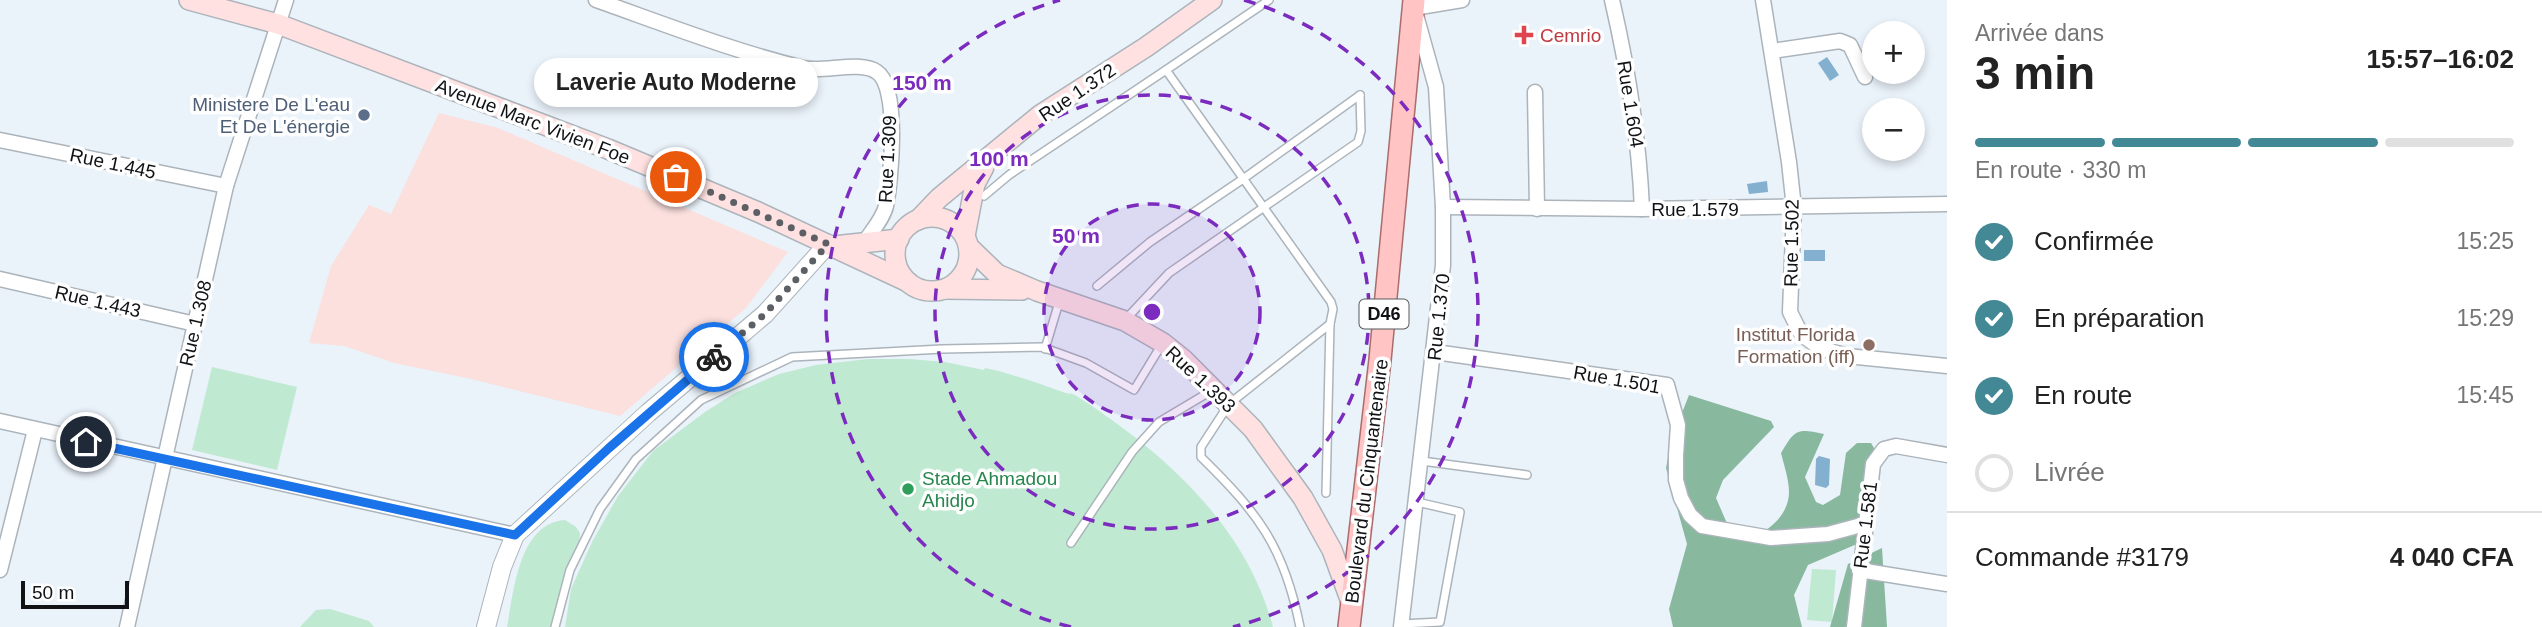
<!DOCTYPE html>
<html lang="fr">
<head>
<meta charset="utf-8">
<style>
  body { margin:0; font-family:Arial,sans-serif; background:#f2f2f2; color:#222; height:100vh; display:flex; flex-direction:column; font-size:26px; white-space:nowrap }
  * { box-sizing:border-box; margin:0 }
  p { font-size:23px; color:#767676 }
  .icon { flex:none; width:38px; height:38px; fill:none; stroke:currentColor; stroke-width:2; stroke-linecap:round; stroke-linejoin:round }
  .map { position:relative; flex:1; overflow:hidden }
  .sheet { display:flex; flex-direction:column; background:#fff; width:595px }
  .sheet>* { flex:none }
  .buttons { position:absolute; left:1862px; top:21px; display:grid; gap:14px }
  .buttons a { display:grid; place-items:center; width:63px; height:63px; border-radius:50%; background:#fff; box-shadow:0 4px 10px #0003; font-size:35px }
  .scale { position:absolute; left:21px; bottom:18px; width:108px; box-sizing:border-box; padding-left:7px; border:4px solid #101215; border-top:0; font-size:19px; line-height:24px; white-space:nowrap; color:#101215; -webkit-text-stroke:5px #fefefe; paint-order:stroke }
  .pin { position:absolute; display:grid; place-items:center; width:60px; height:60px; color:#fff; margin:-30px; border:4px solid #fff; border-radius:50%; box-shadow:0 2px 7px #0007 }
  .courier { position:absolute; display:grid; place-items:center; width:70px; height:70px; margin:-35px; border:5px solid #1a73e8; border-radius:50%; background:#fff; color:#222; box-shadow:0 2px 9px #0007 }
  .bubble { position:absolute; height:49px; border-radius:24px; background:#fff; box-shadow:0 4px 10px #0003; font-size:23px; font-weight:700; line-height:49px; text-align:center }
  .summary em { font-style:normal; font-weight:700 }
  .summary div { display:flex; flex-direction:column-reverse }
  .summary { display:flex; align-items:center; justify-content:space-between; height:119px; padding:0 28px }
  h1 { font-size:46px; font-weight:700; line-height:52px }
  .bar { display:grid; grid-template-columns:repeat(4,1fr); gap:10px 7px; align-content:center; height:84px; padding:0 28px }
  .bar i { height:9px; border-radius:5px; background:#e0e0e0 }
  .bar .active { background:#438995 }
  .bar p { grid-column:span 4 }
  .line { display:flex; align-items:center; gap:18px; padding:0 28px; border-top:2px solid #e0e0e0 }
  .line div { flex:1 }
  ol { padding:0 28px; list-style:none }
  li { display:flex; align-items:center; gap:21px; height:77px }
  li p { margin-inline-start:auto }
  li .icon { padding:7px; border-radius:50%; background:#438995; color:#fff; stroke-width:4 }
  li:last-child { color:#767676 }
  li i { width:38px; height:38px; border:4px solid #e0e0e0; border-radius:50% }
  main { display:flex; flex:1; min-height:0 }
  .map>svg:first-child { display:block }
  .education { fill:#fbe0de }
  .green { fill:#c0e9d2 }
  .forest { fill:#88b99e }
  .water { fill:#84b0cf }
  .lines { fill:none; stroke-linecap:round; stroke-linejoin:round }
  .service-casing { stroke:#acb4bb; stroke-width:10 }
  .minor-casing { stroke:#acb4bb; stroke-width:17 }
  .tertiary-casing { stroke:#acb4bb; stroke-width:20 }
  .secondary-casing { stroke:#acb4bb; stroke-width:22 }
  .primary-casing { stroke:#ab6c6c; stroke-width:24 }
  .service { stroke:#fff; stroke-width:7 }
  .minor { stroke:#fff; stroke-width:14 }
  .tertiary { stroke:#fff; stroke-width:18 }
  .secondary { stroke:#ffe1e1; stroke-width:19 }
  .primary { stroke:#ffc4c3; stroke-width:21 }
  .done { stroke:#5c6065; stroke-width:7; stroke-dasharray:0 12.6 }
  .route { stroke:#1a73e8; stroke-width:9 }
  .ring { fill:none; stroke:#7b2cbf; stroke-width:3.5; stroke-dasharray:12 9 }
  .health-dot { fill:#e0444e; stroke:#fefefe; stroke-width:2.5 }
  .service-dot { fill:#5c6f8a; stroke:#fefefe; stroke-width:2.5 }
  .education-dot { fill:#8d6e63; stroke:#fefefe; stroke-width:2.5 }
  .leisure-dot { fill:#2e9e5b; stroke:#fefefe; stroke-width:2.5 }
  .labels { text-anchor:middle; stroke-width:7; stroke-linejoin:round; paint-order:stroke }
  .shield { fill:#fefefe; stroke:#57595b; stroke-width:2 }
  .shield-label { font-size:18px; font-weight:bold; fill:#101215 }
  .health-label { font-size:19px; fill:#be3a42; stroke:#fefefe; text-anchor:start }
  .street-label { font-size:19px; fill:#101215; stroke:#fefefe }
  .service-label { font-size:19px; fill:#4e5e75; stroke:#fefefe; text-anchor:end }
  .education-label { font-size:19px; fill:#785e54; stroke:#fefefe; text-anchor:end }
  .leisure-label { font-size:19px; fill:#27864d; stroke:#fefefe; text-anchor:start }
  .centre { fill:#7b2cbf; stroke:#fefefe; stroke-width:3.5 }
  .ring-label { font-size:21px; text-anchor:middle; font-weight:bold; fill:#7b2cbf; stroke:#fefefe; stroke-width:7; stroke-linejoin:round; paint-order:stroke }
</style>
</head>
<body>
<main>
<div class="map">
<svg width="1947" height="627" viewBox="0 0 1947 627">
  <rect width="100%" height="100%" fill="#eaf2fa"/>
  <polygon class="education" points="439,113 498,128 788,252 746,308 620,416 471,379 394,363 344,346 309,343 331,266 369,205 391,214"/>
  <g class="green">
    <path d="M868 359H909L945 362 984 370 985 368C1011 373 1039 384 1066 393 1069 394 1071 393 1075 395 1161 450 1246 524 1273 627H565L571 589 592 542 618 496 653 451 705 412 735 393 779 374 816 365Z"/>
    <polygon points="212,367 297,387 277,470 192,450"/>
    <path d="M565 520 576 527 580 533 579 548 564 601 560 627H507C514 591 519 523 565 520Z"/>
    <polygon points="1812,569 1836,570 1832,622 1807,620"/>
    <polygon points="330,609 369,621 374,627 300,627 316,610"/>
  </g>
  <g class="forest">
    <path d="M1689 395 1771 421 1774 427 1723 480 1716 498 1729 528 1752 538C1770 530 1789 514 1789 492 1789 480 1784 465 1781 453 1795 429 1797 428 1824 434L1805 477 1816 502 1823 505 1840 495 1846 453 1857 443H1871L1874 448 1865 524 1857 544 1808 565 1794 595 1802 627H1673L1669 609 1687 544 1666 468 1671 441Z"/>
    <polygon points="1882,548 1887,627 1830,627 1848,564"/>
  </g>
  <g class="water">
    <polygon points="1827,57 1839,75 1830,81 1818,63"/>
    <polygon points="1767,181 1768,192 1749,194 1747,184"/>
    <rect x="1804" y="250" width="21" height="11"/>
    <polygon points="1819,456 1830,459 1829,485 1826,488 1815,485 1816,459"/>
  </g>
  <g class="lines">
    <g class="service-casing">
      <g id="service">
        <polyline points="1166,70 1269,0"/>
        <polyline points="984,196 1009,175 1166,70 1331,302 1333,309 1330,324 1326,493"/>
        <polyline points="1097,286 1150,242 1243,179 1360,95"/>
        <polyline points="1125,320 1169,273 1358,142 1361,131 1360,95"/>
        <polyline points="1045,349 1060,299"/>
        <polyline points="1422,461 1527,475"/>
        <polyline points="1071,543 1132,452 1159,422 1211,391"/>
        <polyline points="1402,624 1440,622 1460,512 1417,502"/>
        <polyline points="555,627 570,570 600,509 636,459 701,400 792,357 942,349 1042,347 1086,363 1134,390 1162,344"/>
        <path d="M1300 627C1284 546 1258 513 1201 457V447L1229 404 1330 324"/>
      </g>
    </g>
    <g class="minor-casing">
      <g id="minor">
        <path d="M596 0C664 24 733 51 803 68 823 73 860 60 877 72 900 87 891 181 886 206 883 219 871 232 864 243"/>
        <path d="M1612 0C1628 69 1639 138 1642 209"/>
        <polyline points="1763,0 1789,162 1794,208 1790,312 1801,334 1820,348 1847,356 1947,366"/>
        <polyline points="1772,51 1840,41 1850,45 1865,77"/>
        <polyline points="1535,92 1537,209"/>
        <polyline points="0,140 226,186"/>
        <polyline points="1443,207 1642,209 1947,204"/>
        <polyline points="0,279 195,324"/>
        <polyline points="1435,352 1667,385 1678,425 1676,455 1676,480 1681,498 1690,515 1702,526 1771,538 1828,534 1865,524"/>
        <polyline points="0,421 515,535"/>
        <polyline points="0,570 35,430"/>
        <polyline points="1859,570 1947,584"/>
        <polyline points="127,627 226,186 286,0"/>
        <polyline points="1401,627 1443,265 1443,207 1436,87 1414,8 1462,0"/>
        <polyline points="1854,627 1873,464 1884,449 1896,446 1947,455"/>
      </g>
    </g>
    <g class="tertiary-casing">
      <polyline id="tertiary" points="486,627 502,567 515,535 648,413 765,314 828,244"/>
    </g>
    <g class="secondary-casing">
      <g id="secondary">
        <polyline points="189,0 278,24 608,149 758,212 908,282"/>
        <circle cx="932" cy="254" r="37"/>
        <polyline points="918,220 939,198 1040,115 1146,47 1212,0"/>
        <polyline points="965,236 975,184 984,167"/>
        <polyline points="834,246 899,239"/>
        <polyline points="969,247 997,274 1037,291 1125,321 1163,343 1183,359 1253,429 1303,498 1332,550 1351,602"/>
        <polyline points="945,289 1022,290"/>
      </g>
    </g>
    <g class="primary-casing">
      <polyline id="primary" points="1349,627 1380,360 1414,0"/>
    </g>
    <use href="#service" class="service"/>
    <use href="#minor" class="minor"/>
    <use href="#tertiary" class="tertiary"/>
    <use href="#secondary" class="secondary"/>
    <use href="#primary" class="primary"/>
  </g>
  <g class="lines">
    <polyline class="done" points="676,177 828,244 765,314 714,357"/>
    <polyline class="route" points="86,442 515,535 609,448 714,357"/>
  </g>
  <circle cx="1152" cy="312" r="108" fill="#7b2cbf" fill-opacity=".12"/>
  <g class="ring">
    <circle cx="1152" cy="312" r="108"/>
    <circle cx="1152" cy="312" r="217"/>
    <path d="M1071 627A325 325 0 0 1 1060 0M1244 0A325 325 0 0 1 1233 627"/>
  </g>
  <path class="health-dot" d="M1520.5 24.5h7v7h7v7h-7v7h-7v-7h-7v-7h7z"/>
  <circle class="service-dot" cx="364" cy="115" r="7"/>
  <circle class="education-dot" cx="1869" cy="345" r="7"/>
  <circle class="leisure-dot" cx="908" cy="489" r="7"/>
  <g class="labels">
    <rect class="shield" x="1359.5" y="299.5" width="49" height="29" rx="5"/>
    <g class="shield-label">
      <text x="1384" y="320">D46</text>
    </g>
    <g class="health-label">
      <text x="1540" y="42">Cemrio</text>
    </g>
    <g class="street-label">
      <text transform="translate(1077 92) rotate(-34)" y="7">Rue 1.372</text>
      <text transform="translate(1631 104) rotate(81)" y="7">Rue 1.604</text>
      <text transform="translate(533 121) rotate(21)" y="7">Avenue Marc Vivien Foe</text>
      <text transform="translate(887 159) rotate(-87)" y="7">Rue 1.309</text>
      <text transform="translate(113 163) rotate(12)" y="7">Rue 1.445</text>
      <text x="1695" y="216">Rue 1.579</text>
      <text transform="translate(1791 243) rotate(-89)" y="7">Rue 1.502</text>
      <text transform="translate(98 301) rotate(13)" y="7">Rue 1.443</text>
      <text transform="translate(1438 317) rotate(-84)" y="7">Rue 1.370</text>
      <text transform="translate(195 323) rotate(-77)" y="7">Rue 1.308</text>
      <text transform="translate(1201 379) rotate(43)" y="7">Rue 1.393</text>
      <text transform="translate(1617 379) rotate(10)" y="7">Rue 1.501</text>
      <text transform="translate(1366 481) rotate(-83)" y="7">Boulevard du Cinquantenaire</text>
      <text transform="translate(1865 525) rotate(-83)" y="7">Rue 1.581</text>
    </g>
    <g class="service-label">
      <text x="350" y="111">Ministere De L'eau<tspan x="350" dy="22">Et De L'énergie</tspan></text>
    </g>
    <g class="education-label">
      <text x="1855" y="341">Institut Florida<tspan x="1855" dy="22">Formation (iff)</tspan></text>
    </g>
    <g class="leisure-label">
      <text x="922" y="485">Stade Ahmadou<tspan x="922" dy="22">Ahidjo</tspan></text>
    </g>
  </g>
  <circle cx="1152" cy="312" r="10" class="centre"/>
  <g class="ring-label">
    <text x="922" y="90">150 m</text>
    <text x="999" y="166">100 m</text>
    <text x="1076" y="243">50 m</text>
  </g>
</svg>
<div class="buttons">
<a>+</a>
<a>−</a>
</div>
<div class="scale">50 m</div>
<div class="pin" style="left:676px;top:177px;background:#ea580c"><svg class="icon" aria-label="bag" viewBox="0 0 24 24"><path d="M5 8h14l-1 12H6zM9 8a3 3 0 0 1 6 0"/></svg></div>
<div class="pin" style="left:86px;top:442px;background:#1f2937"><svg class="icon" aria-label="home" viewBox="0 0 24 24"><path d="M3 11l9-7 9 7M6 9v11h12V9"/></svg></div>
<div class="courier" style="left:714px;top:357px"><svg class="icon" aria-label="bike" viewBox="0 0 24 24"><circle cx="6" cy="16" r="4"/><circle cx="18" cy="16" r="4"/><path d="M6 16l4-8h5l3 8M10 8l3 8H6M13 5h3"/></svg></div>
<div class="bubble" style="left:534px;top:58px;width:284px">Laverie Auto Moderne</div>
</div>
<section class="sheet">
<div class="summary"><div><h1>3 min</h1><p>Arrivée dans</p></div><em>15:57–16:02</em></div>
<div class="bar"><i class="active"></i><i class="active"></i><i class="active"></i><i></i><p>En route · 330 m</p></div>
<ol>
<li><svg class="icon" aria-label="check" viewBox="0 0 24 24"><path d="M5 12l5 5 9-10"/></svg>Confirmée<p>15:25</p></li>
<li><svg class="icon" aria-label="check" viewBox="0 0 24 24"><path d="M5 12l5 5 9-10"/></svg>En préparation<p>15:29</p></li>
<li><svg class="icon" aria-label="check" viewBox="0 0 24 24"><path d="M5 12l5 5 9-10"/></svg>En route<p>15:45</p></li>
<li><i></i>Livrée</li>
</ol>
<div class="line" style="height:91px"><div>Commande #3179</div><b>4 040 CFA</b></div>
</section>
</main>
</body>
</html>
